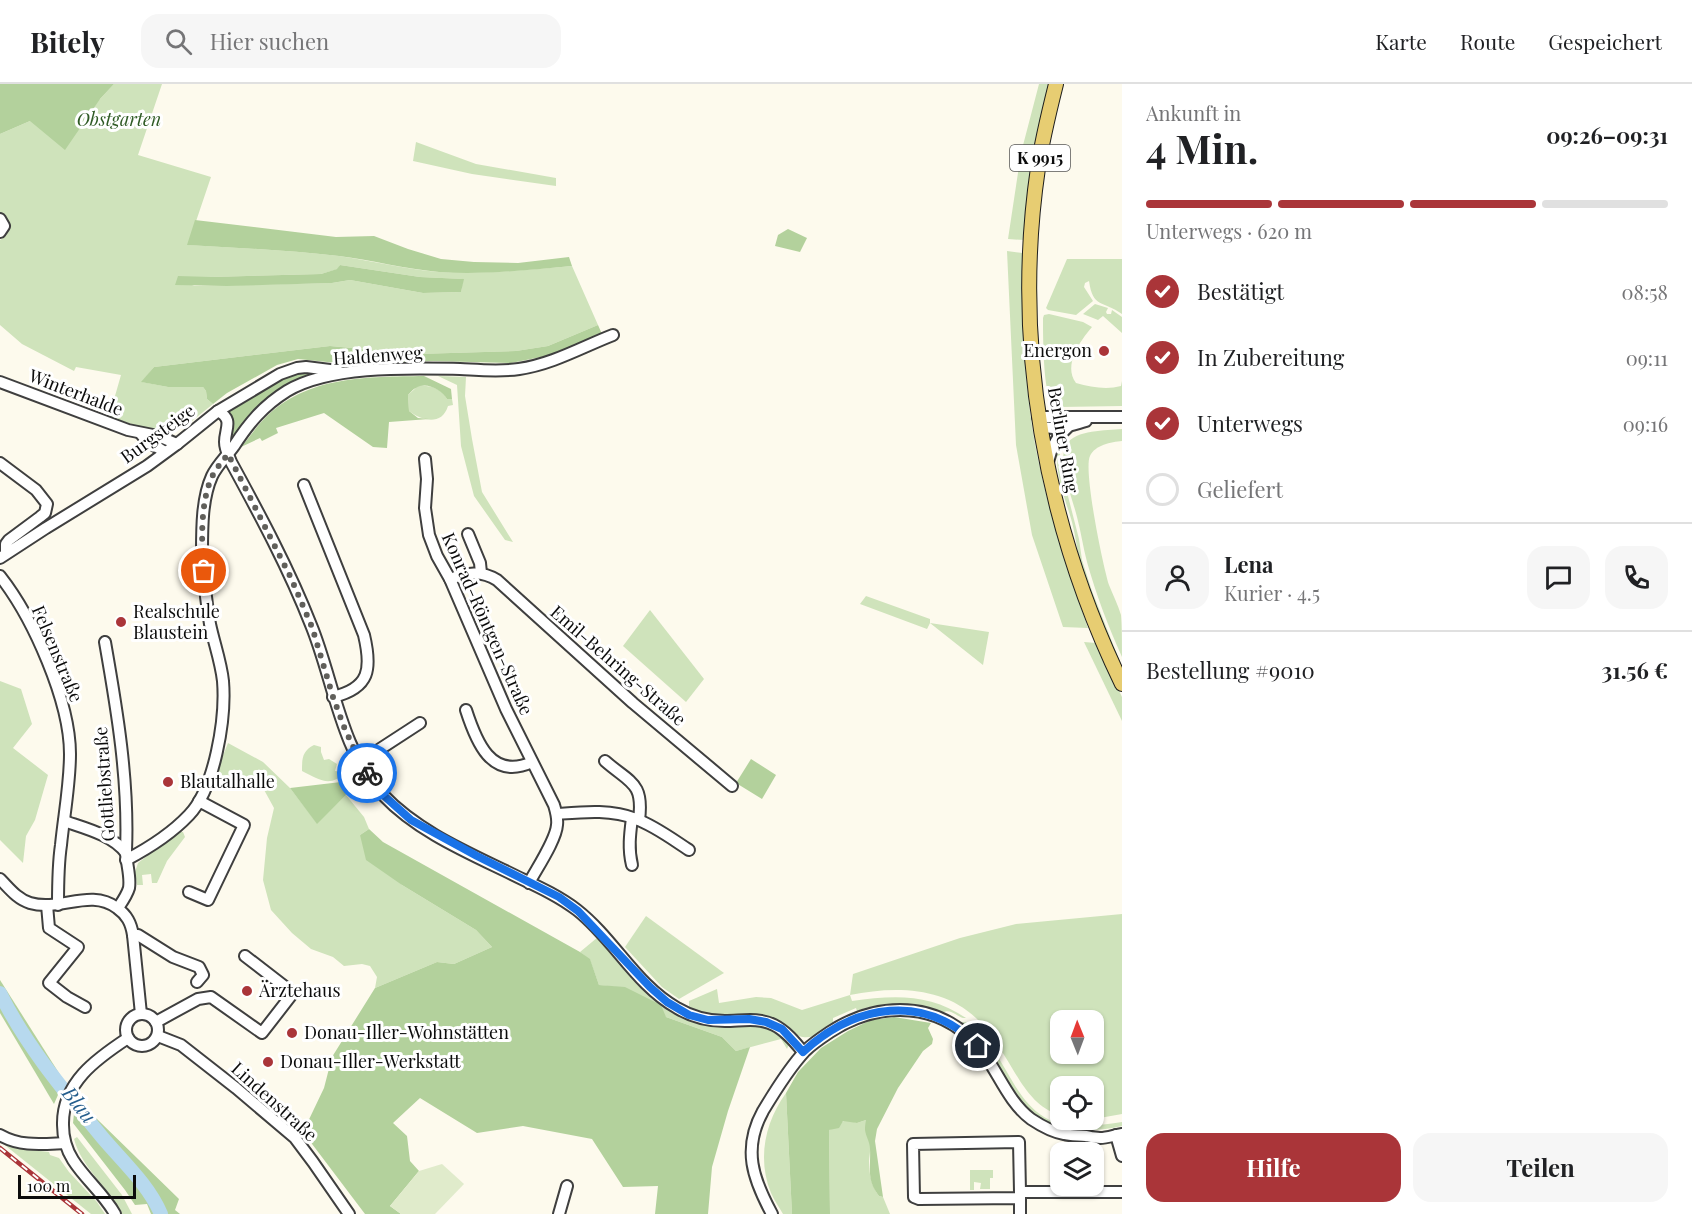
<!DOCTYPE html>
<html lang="de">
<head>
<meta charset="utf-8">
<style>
  body { margin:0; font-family:"Playfair Display",serif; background:#f6f6f6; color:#202124; height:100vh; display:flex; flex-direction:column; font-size:22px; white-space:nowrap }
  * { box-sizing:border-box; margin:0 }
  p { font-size:20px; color:#757577 }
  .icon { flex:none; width:33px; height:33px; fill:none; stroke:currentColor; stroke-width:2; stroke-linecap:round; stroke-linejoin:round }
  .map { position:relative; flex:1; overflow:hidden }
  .details { display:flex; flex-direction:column; background:#fff; width:570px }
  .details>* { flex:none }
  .needle { width:39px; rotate:359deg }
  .tools { position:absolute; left:1050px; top:926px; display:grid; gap:12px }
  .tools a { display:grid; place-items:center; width:54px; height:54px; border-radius:12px; background:#fff; box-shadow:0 2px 4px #0004; font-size:30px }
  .scale { position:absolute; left:18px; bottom:15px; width:118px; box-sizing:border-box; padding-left:6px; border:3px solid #0c0c0c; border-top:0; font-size:16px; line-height:21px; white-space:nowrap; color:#0c0c0c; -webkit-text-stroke:4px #fff; paint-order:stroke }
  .pin { position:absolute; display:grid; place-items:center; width:51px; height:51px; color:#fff; margin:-26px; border:3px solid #fff; border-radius:50%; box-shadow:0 2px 6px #0007 }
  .courier { position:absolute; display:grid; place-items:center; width:60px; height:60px; margin:-30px; border:4px solid #1a73e8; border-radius:50%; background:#fff; color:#222; box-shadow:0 2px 8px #0007 }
  .summary em { font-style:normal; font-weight:700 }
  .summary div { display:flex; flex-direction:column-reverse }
  .summary { display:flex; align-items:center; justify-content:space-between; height:102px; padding:0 24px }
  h1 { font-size:39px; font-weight:700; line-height:45px }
  .bar { display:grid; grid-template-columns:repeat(4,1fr); gap:9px 6px; align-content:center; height:72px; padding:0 24px }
  .bar i { height:8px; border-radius:4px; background:#e0e0e0 }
  .bar .selected { background:#aa3539 }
  .bar p { grid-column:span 4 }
  .line { display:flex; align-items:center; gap:15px; padding:0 24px; border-top:2px solid #e0e0e0 }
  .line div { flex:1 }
  .round { display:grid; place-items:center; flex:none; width:63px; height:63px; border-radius:18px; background:#f6f6f6 }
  ol { padding:0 24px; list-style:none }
  li { display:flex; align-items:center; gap:18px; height:66px }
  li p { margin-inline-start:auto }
  li .icon { padding:6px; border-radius:50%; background:#aa3539; color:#fff; stroke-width:4 }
  li:last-child { color:#757577 }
  li i { width:33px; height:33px; border:3px solid #e0e0e0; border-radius:50% }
  .cta { display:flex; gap:12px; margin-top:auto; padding:12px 24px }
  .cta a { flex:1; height:69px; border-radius:18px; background:#aa3539; color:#fff; font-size:24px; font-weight:700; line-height:69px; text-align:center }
  .cta a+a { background:#f6f6f6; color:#202124 }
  header { display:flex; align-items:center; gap:36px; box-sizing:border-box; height:84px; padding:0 30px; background:#fff; border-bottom:2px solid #e0e0e0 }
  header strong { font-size:28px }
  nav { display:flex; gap:33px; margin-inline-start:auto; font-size:21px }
  .search { width:420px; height:54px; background:#f6f6f6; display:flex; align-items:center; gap:15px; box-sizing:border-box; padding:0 21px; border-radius:18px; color:#757577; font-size:22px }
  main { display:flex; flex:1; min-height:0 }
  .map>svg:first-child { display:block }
  .green { fill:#cfe3bb; fill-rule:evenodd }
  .forest { fill:#b3d19c }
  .pitch { fill:#e0ebcb }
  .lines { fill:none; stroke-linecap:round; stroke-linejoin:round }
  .river { stroke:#b7d9ee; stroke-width:14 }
  .minor-casing { stroke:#3f3f3f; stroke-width:14 }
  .major-casing { stroke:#1d1d1d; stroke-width:16 }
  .minor { stroke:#fff; stroke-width:10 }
  .major { stroke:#e7cd72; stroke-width:14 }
  .rail-casing { stroke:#aa3539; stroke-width:4.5 }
  .rail { stroke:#fff; stroke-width:2; stroke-dasharray:7; stroke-linecap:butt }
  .done { stroke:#605f5b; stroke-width:6; stroke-dasharray:0 10.8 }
  .route { stroke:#1a73e8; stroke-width:8 }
  .poi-dot { fill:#aa3539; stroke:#fff; stroke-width:2 }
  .labels { text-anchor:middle; stroke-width:6; stroke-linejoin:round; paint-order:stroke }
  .shield { fill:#fff; stroke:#555; stroke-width:1.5 }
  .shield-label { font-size:16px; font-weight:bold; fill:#0c0c0c }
  .park-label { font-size:18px; font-style:italic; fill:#2f5b25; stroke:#fff }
  .poi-label { font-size:18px; fill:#0c0c0c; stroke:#fff; text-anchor:start }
  .street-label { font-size:18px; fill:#0c0c0c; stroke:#fff }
  .water-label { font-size:20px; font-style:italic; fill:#255e8d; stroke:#fff }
</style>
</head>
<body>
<header>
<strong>Bitely</strong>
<div class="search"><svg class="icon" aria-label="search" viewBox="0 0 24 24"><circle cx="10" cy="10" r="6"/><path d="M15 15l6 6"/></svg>Hier suchen</div>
<nav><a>Karte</a><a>Route</a><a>Gespeichert</a></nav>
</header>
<main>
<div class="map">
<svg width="1122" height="1130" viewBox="0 0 1122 1130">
  <rect width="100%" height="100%" fill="#fdfaed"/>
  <g class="green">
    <path d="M114 0H162L138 71 211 93 188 161C239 164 289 166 339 172 373 177 405 185 439 188 483 190 528 186 572 182L598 241 548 262 516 267 417 270 330 262 154 283 142 298 168 303H203L206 307 207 315 213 320 192 337 188 333 177 340 180 345 158 348 109 333 121 291 76 283 74 287 22 260 0 241V156L7 151 6 139 0 128V50L30 37 100 15ZM340 181 420 193 463 195 461 208 423 209 350 196 332 199 192 202 211 193 321 190 338 185Z"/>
    <polygon points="1039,0 1050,0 1032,86 1024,156 1008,155 1021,69"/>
    <polygon points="416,58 476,80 556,94 556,102 472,90 413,77"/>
    <path d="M1007 167 1023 169C1021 232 1024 297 1035 360 1047 423 1067 484 1088 544L1063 543 1032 451 1016 361Z"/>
    <path d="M1067 175H1122V230C1103 216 1093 225 1089 197L1085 199 1084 203 1093 217 1076 231 1048 226 1046 224Z"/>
    <polygon points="1095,220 1108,224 1106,228 1107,230 1111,230 1112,226 1122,233 1122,249 1103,232 1098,236 1083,230"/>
    <path d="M1049 230 1083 238 1092 243C1080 257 1063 281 1076 299 1091 303 1106 306 1121 302L1122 297V322L1060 323C1056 322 1055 323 1052 319 1043 309 1043 250 1043 234L1044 231Z"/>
    <polygon points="438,292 466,293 465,312 472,355 482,408 513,458 505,456 474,412 461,362 457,301"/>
    <path d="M418 302C430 301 441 304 447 315H452L453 321 448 322C442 342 422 337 409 327L408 311Z"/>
    <path d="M1122 345V357C1111 358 1095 361 1090 372 1083 386 1103 482 1109 501 1113 511 1118 521 1121 531 1122 541 1122 561 1122 573 1108 542 1096 510 1087 478 1083 463 1081 448 1077 433 1073 416 1057 377 1066 361 1076 345 1106 347 1122 345Z"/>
    <path d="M1060 357 1062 360 1060 370V381L1079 455 1082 476 1092 507 1122 583V590C1107 556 1093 519 1081 483 1077 468 1076 453 1072 438 1065 413 1051 383 1060 357Z"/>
    <polygon points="866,512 930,535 930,539 989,548 983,581 930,539 927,545 860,520"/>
    <polygon points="650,526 704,595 686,618 623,562"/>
    <polygon points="1084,558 1096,559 1122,613 1122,637"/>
    <polygon points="0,597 21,605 32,640 13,664 48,691 35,736 26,752 23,779 0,756"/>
    <polygon points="228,659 263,678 290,704 317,739 346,711 364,733 369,745 360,751 402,801 476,846 492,863 454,880 437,878 375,904 377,893 370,882 362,880 344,882 333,873 311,865 292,849 271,826 263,796 267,754 274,724 257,693 226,701 216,689"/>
    <path d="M314 661 321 663V668L324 676 329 675 337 680 335 687 346 688C330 704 320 696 302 687 302 675 302 667 314 661Z"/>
    <polygon points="178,748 183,748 185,753 167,777 157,799 152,799 151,790 142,791 143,801 137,801 135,788 138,779"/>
    <path d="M1122 830V1030L1094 1035V1002H1060V1031C1037 1025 1024 1004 1012 984 1002 967 991 949 977 935 944 902 893 902 850 911L852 917C893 911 930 909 966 934 957 935 952 923 942 929 915 919 884 916 857 927L856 924 833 934V941C824 946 814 955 803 953 794 952 776 934 763 931 749 928 734 932 720 932 709 931 699 928 689 923V917L717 905 719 919 756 913 771 914 802 926 850 911 853 890 960 854 1016 840ZM1060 936H1094V969H1060Z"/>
    <polygon points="646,832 724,889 679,915 662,903 625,863"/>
    <polygon points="598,853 661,921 678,932 707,940 764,940 777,946 790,958 787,965 781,955 736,967 722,953 666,933 625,904 599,901 590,876 580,868"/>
    <path d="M963 938C983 937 1010 997 1022 1012 1029 1022 1041 1033 1054 1038 1075 1046 1100 1041 1122 1038V1042C1087 1050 1043 1048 1020 1017 1008 1001 1001 981 988 966 980 956 970 949 960 941Z"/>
    <path d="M786 1009 792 1130H783C779 1123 774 1116 771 1109 757 1075 765 1038 786 1009Z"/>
    <path d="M848 1036 857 1039 866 1036C865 1048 868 1049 870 1059 871 1066 869 1073 869 1079 869 1090 872 1103 879 1112L883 1113 890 1130H830L829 1046C836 1043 840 1037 848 1036Z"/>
    <path d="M77 1053 122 1111 132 1130H122C109 1103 82 1085 74 1055Z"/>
    <polygon points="1,1058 24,1065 49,1068 50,1071 59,1074 69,1088 97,1118 105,1130 91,1130"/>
    <polygon points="970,1086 993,1086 993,1094 990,1094 990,1105 980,1105 981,1099 974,1098 974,1106 970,1106"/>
  </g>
  <g class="forest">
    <polygon points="0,0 114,0 100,15 65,66 30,37 0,50"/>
    <path d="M195 136 336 153 374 152 408 165 441 175 474 178 518 179 569 173 572 182C528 186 483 191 439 188 405 185 372 176 339 172 288 166 238 164 187 161Z"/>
    <polygon points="788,145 807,154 800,168 775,162 778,151"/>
    <polygon points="340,181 420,193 464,195 461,208 423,209 350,196 332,199 227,202 175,201 178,192 211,193 321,190 337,185"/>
    <polygon points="598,241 602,250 556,270 511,279 433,277 347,280 298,275 277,281 227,309 213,320 207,315 206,307 203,303 168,303 141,298 154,283 330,262 417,270 516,267 548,262"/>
    <path d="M323 287C276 305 257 314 230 358L233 340 227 324 291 289Z"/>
    <path d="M424 292 451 305 452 315H447C442 306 426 297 416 304 413 305 411 308 408 311L409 327 418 334 429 335 389 338 387 364 373 363 324 329 276 344 278 349 262 357 260 354 241 363C249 354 256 343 264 335 307 291 368 293 424 292Z"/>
    <polygon points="751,675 776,691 762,715 736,699"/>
    <polygon points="341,698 346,711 317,740 290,704"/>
    <polygon points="369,745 383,758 580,868 590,875 599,901 625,903 661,921 666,933 722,953 736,967 750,963 728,1027 712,1083 708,1130 655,1130 658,1102 623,1103 592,1055 523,1042 477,1049 420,1014 393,1039 407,1052 410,1077 419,1087 390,1122 401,1130 365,1130 303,1048 324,1004 332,973 375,904 437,878 454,880 492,863 476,846 402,801 366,776 360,751"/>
    <polygon points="0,896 64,997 54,1020 0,929"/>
    <path d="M894 933 931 939 928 944 933 955 932 960 923 967 898 1004 877 1045 875 1057 883 1113 879 1112C866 1095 871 1083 870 1065 870 1058 866 1053 865 1046 865 1043 865 1040 866 1036L857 1039 843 1037 839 1044 829 1046 830 1130H792L786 1009 798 988 821 964 848 947 871 936Z"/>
    <polygon points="76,1011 98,1036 179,1115 175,1126 180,1130 151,1130 147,1120 135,1121 125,1106 73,1039"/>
  </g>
  <polygon class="pitch" points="442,1080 464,1100 435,1130 401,1130 390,1122 419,1087"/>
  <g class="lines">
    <path class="river" d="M0 909C26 962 65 1008 102 1053 123 1078 148 1100 161 1130"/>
    <g class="minor-casing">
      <g id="minor">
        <polyline points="0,135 4,142 0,148"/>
        <polyline points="0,298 128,346 158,352 177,360"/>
        <path d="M218 327C234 336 225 344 225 358 225 366 229 372 231 378 260 431 289 485 311 541 333 594 341 668 383 711 420 750 474 771 522 795 541 804 560 813 577 826 614 855 636 901 677 924 692 933 707 937 725 937 742 937 758 933 774 941 786 947 795 958 803 968"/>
        <polyline points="1038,333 1122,333"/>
        <path d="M1040 342C1056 347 1071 341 1086 337"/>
        <polyline points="141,350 147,357 165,368"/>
        <path d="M425 375 427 395 425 424 429 451 437 472 450 495 506 625 554 721C556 728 558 734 557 741 556 756 537 784 529 799"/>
        <path d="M1048 378C1051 364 1057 352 1068 343"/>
        <polyline points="0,379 36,406 47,420 45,429 40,433 9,456 6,460 6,469"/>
        <path d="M304 401 364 551C372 585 370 604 333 613"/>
        <polyline points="468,450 480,479 481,489"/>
        <polyline points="0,474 46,444 147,382 177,360 218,327 280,290 297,284 306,283 338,287"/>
        <path d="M0 492C33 534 70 617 70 670 70 700 64 731 61 761 58 781 58 801 58 821"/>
        <path d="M450 495C467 489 481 486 497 496L633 619 732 702"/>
        <path d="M105 558C117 626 129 697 126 767 126 779 131 792 129 804 127 811 122 818 118 824"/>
        <path d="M466 626C476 657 491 697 532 678"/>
        <path d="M605 677C630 699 644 698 639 736"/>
        <polyline points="360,678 420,639"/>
        <path d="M557 730C583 728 611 725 636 735 655 742 672 755 689 766"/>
        <path d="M64 737C84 744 113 751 126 769"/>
        <path d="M126 776C147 765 173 748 189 731 215 704 226 634 223 597 221 578 214 559 210 540 206 516 203 491 202 468 202 443 202 414 212 392 217 381 227 372 234 362 249 339 263 322 287 307 330 281 410 284 460 285 480 286 500 288 519 285 553 280 582 263 613 251"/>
        <path d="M632 781C628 765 630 750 632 734"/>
        <path d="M0 795C9 804 17 815 30 819 60 828 90 804 117 824 127 831 131 839 133 851L141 930"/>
        <polyline points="189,808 208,816 244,741 199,717"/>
        <polyline points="47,821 49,844 78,863 49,899 67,913 85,923"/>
        <polyline points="133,851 138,851 173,873 199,883 203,891 197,898"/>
        <circle cx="142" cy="946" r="16"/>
        <polyline points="156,938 198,915 211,913 262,949 293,909 245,872"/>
        <polyline points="158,952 181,961 236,1004 295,1054 313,1078 349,1130"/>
        <path d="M0 1051C21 1063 42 1060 65 1059"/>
        <polyline points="1116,1051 1122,1072"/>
        <polyline points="1020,1108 1122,1108"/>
        <polyline points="1020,1114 919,1115 914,1113 913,1060 1019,1058 1020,1108 1020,1130"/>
        <path d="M115 1130C104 1110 85 1095 73 1076 66 1065 63 1054 63 1041 62 999 96 975 128 954"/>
        <polyline points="559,1130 567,1102"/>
        <path d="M772 1130C753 1095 742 1065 763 1027 775 1007 789 984 805 967 812 960 821 954 830 948 873 920 928 916 968 952 995 975 1003 1014 1031 1035 1040 1041 1052 1048 1064 1050 1071 1052 1079 1051 1086 1052 1091 1053 1095 1054 1100 1054 1107 1054 1115 1051 1122 1050"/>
      </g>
    </g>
    <g class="major-casing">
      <path id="major" d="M1056 0C1049 28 1042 56 1038 84 1012 260 1045 441 1122 600"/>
    </g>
    <use href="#minor" class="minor"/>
    <use href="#major" class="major"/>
    <g class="rail-casing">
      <polyline id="rail" points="0,1064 82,1130"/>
    </g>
    <use href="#rail" class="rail"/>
  </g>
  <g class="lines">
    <path class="done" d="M204 487C201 460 200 413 214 389 218 382 223 377 228 370L291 494 312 543 333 613 344 643 357 671 367 689"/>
    <path class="route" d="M367 689 381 709 411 736 477 772 559 813 578 827 650 903 667 918 689 931 708 936 749 935 766 938 782 945 803 968C855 920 925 908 978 962"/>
  </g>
  <g class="poi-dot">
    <circle cx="1104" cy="267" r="6"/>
    <circle cx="121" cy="538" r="6"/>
    <circle cx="168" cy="698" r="6"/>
    <circle cx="247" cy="907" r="6"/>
    <circle cx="292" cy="949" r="6"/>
    <circle cx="268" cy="978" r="6"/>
  </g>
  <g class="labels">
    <rect class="shield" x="1010" y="61" width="60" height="26" rx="4.5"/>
    <g class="shield-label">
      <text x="1040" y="80">K 9915</text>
    </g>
    <g class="park-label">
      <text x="119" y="42">Obstgarten</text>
    </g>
    <g class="poi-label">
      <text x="1092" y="273" text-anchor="end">Energon</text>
      <text x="133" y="534">Realschule<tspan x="133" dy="21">Blaustein</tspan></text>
      <text x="180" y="704">Blautalhalle</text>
      <text x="259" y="913">Ärztehaus</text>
      <text x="304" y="955">Donau-Iller-Wohnstätten</text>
      <text x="280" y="984">Donau-Iller-Werkstatt</text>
    </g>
    <g class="street-label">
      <text transform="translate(378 272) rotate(-4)" y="6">Haldenweg</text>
      <text transform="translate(76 309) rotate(21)" y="6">Winterhalde</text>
      <text transform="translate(158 350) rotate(-36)" y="6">Burgsteige</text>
      <text transform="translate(1063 356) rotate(80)" y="6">Berliner Ring</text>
      <text transform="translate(487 540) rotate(66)" y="6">Konrad-Röntgen-Straße</text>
      <text transform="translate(57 570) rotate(67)" y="6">Felsenstraße</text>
      <text transform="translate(618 582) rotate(41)" y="6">Emil-Behring-Straße</text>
      <text transform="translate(105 700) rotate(-94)" y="6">Gottliebstraße</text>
      <text transform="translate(274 1018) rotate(42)" y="6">Lindenstraße</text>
    </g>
    <g class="water-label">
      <text transform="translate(79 1021) rotate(51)" y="7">Blau</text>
    </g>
  </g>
</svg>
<div class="tools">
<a><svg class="needle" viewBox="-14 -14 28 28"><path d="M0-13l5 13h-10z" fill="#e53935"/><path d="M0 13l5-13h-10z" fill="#757577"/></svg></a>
<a><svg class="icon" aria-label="locate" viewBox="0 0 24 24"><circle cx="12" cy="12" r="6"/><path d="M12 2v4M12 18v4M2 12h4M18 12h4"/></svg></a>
<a><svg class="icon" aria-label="layers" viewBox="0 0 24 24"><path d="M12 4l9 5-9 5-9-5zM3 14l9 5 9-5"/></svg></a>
</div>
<div class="scale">100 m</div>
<div class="pin" style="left:204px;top:487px;background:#ea580c"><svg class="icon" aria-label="bag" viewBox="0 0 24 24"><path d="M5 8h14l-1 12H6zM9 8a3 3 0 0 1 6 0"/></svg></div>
<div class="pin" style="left:978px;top:962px;background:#1f2937"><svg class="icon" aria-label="home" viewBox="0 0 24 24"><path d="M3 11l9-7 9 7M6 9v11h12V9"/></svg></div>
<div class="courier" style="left:367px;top:689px"><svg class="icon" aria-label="bike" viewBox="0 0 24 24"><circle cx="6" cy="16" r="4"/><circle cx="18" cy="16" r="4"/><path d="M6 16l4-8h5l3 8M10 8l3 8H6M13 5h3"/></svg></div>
</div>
<section class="details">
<div class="summary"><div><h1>4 Min.</h1><p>Ankunft in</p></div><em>09:26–09:31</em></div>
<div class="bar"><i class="selected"></i><i class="selected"></i><i class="selected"></i><i></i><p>Unterwegs · 620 m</p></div>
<ol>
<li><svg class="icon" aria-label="check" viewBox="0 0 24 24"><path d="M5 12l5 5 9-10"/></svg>Bestätigt<p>08:58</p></li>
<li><svg class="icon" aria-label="check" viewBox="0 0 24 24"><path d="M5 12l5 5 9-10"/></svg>In Zubereitung<p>09:11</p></li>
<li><svg class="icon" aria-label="check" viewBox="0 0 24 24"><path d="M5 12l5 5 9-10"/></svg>Unterwegs<p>09:16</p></li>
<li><i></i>Geliefert</li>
</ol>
<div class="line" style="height:108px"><a class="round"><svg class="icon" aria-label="person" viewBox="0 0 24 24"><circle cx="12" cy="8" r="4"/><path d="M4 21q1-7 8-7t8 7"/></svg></a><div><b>Lena</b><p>Kurier · 4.5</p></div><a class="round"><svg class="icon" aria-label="chat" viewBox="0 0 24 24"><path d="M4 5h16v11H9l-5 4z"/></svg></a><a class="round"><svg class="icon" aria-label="phone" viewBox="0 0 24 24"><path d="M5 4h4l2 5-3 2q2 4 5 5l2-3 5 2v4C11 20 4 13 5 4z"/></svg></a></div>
<div class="line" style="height:78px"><div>Bestellung #9010</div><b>31.56 €</b></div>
<div class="cta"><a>Hilfe</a><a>Teilen</a></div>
</section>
</main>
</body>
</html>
